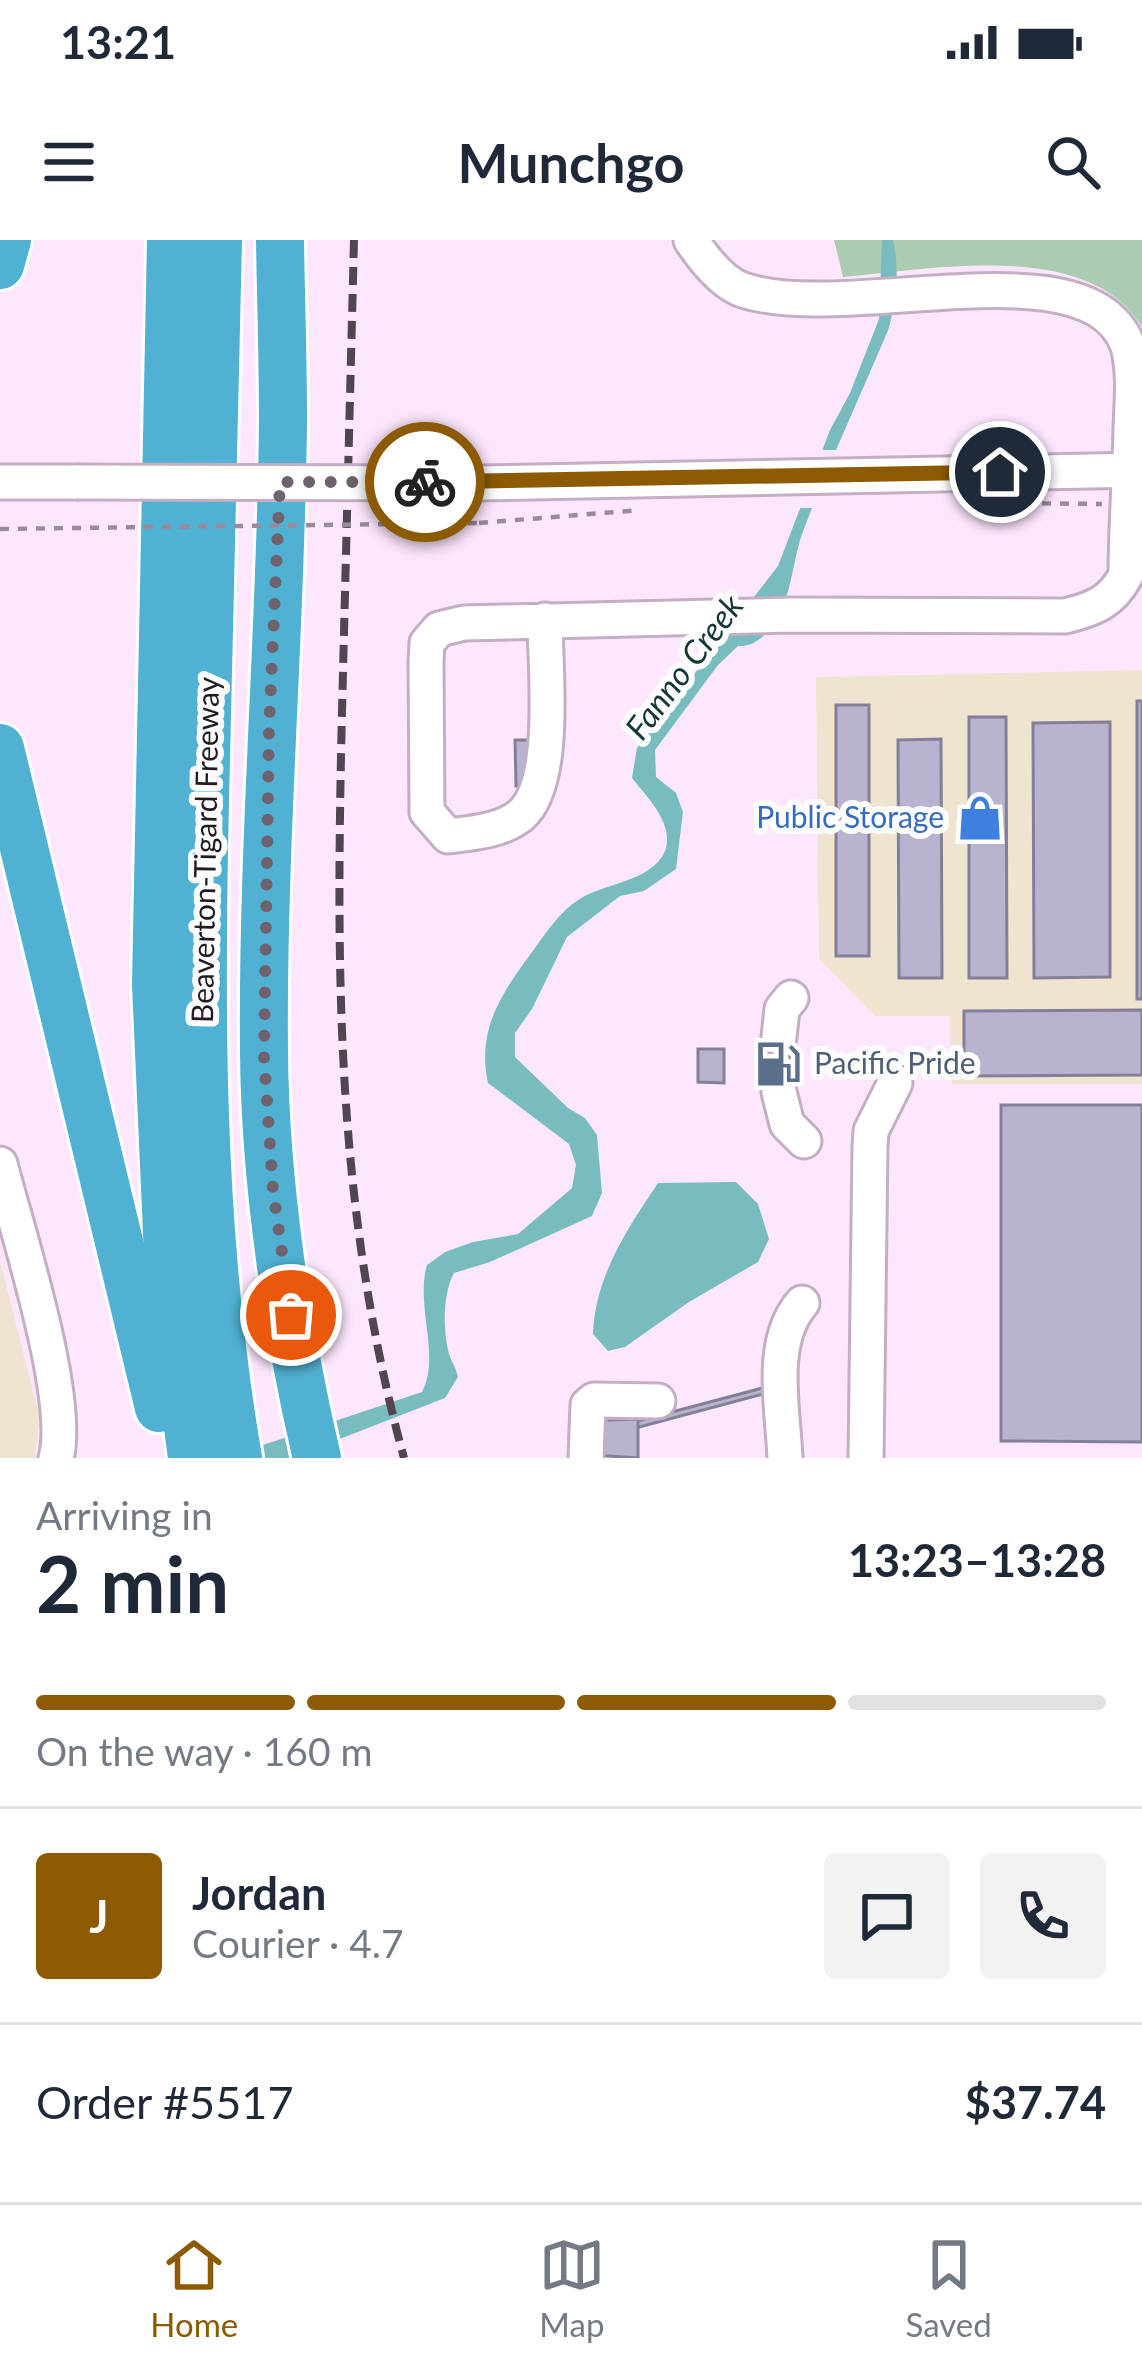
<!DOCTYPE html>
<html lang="en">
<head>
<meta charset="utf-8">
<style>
  body { margin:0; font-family:Lato,sans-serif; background:#f2f2f3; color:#1f2937; height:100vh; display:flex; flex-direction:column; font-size:45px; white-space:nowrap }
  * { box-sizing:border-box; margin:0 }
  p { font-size:39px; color:#747a83 }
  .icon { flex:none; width:66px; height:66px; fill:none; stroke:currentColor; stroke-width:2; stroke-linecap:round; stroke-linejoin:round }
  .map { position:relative; height:1218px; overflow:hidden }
  .drawer { display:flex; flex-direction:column; background:#fff; flex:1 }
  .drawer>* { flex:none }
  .pin { position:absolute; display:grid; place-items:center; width:102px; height:102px; color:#fff; margin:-51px; border:6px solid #fff; border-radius:50%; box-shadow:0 3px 12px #0007 }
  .courier { position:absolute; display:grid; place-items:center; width:120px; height:120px; margin:-60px; border:9px solid #8b5a02; border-radius:50%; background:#fff; color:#222; box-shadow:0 3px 15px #0007 }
  .headline em { font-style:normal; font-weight:700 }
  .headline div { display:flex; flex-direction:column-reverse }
  .headline { display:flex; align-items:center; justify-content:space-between; height:204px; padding:0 36px }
  h1 { font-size:78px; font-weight:700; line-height:90px }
  .bar { display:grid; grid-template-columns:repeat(4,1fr); gap:18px 12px; align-content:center; height:144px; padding:0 36px }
  .bar i { height:15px; border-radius:9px; background:#e0e1e3 }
  .bar .current { background:#8b5a02 }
  .bar p { grid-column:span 4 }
  .line { display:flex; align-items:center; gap:30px; padding:0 36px; border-top:3px solid #e0e1e3 }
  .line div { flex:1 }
  .round { display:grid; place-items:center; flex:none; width:126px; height:126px; border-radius:12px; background:#f2f2f3 }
  .status { display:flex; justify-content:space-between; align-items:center; height:84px; padding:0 60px; background:#fff; direction:ltr }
  .status svg { height:33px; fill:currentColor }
  header { display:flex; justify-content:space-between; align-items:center; height:156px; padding:0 36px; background:#fff; font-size:54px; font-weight:700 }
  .dock { display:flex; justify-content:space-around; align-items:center; height:168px; border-top:3px solid #e0e1e3; background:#fff; font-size:33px; color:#747a83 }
  .dock a { display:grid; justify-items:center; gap:6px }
  .dock .current { color:#8b5a02 }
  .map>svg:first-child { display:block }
  .commercial { fill:#efe4d0 }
  .green { fill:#abccb3 }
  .water { fill:#78bcbf }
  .pier { fill:#fde7fe }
  .building { fill:#b8b3ce; stroke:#847f98; stroke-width:3 }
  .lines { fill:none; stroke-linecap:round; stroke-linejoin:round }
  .minor-tunnel { stroke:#dcc8dd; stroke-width:33; stroke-dasharray:33 16; stroke-linecap:butt }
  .minor-casing { stroke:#c3aec4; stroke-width:39 }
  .highway-casing { stroke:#fff; stroke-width:54 }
  .path { stroke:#9a8b9b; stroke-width:4.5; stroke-dasharray:9 9; stroke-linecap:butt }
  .minor { stroke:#fff; stroke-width:33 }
  .highway { stroke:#51b1d3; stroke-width:48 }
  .rail { stroke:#504550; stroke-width:8; stroke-dasharray:18 9; stroke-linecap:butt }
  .minor-bridge-casing { stroke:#c3aec4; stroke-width:39; stroke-linecap:butt }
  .path-bridge { stroke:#9a8b9b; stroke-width:4.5; stroke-dasharray:9 9; stroke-linecap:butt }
  .minor-bridge { stroke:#fff; stroke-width:33 }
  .done { stroke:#6f626f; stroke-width:12; stroke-dasharray:0 21.6 }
  .route { stroke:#8b5a02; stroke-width:15 }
  .labels { text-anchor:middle; stroke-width:12; stroke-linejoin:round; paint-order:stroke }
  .shop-label { font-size:30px; fill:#366cbe; stroke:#fdfdfd; text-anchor:end }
  .street-label { font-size:30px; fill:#221a22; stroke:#fdfdfd }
  .service-label { font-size:30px; fill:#4e5e75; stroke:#fdfdfd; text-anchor:start }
  .water-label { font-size:33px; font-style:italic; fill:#153739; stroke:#fdfdfd }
</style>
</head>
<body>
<div class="status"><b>13:21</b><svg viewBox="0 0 49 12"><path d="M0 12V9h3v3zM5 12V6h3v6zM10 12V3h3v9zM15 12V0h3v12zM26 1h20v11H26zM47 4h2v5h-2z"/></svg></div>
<header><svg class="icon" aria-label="menu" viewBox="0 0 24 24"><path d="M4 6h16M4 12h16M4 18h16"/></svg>Munchgo<svg class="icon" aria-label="search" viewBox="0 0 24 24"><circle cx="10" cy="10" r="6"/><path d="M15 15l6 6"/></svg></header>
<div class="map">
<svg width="1142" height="1218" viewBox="0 0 1142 1218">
  <rect width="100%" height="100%" fill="#fde7fe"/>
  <g class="commercial">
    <polygon points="1142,430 1142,844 952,844 950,776 875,776 819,719 816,437"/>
    <polygon points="0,1021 40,1179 35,1218 0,1218"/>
  </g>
  <path class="green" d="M834 0H1142V87C1090 0 940 28 843 37Z"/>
  <g class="water">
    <path d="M882 0H893C900 31 896 58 889 88 860 157 828 225 802 294 793 320 790 362 775 383 766 395 754 407 738 406L718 425 655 510 656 537 676 553 683 572 676 629 644 651 620 656 567 697 532 769 515 793V817L568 868 585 878 597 895 602 953 592 976 490 1022 454 1033C443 1053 443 1088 448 1110 450 1120 456 1127 458 1137L445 1158 291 1218H184L263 1205 422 1152C441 1115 415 1066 427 1025L445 1012 473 1002 518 994 572 948 576 925 569 904 488 843C476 787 504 750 535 708 547 691 560 672 578 660 603 643 652 642 665 611 675 584 646 556 632 538L637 508 778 326 830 190 850 153 879 79Z"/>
    <path d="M736 942 758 964 769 999 758 1022 689 1062 625 1107 608 1111 593 1094C595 1037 627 989 658 943Z"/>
  </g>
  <polygon class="pier" points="817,210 844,210 820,268 793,268"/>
  <g class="building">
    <rect x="1137" y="461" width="5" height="298"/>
    <rect x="836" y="465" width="33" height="251"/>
    <polygon points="969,477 1006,477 1007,738 969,738"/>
    <polygon points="1110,482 1110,737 1034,738 1033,483"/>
    <polygon points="941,499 942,738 899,738 898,500"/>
    <polygon points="515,500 532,500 532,546 516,546"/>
    <polygon points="1142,770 1142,835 964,836 964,771"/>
    <rect x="765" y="797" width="26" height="55"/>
    <polygon points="698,809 724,809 724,843 698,842"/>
    <polygon points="1001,865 1142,865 1142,1202 1001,1201"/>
    <polygon points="789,1141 789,1147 602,1197 600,1191"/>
    <polygon points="593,1173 609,1173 609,1180 638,1179 638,1218 594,1215"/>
  </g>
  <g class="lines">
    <polyline class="minor-tunnel" points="779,852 779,797"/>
    <g class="minor-casing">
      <g id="minor">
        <polyline points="0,242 76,242"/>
        <polyline points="482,243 1142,230"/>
        <path d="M545 380C545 427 558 543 521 575 502 591 472 593 448 596L427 572 426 422 427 403 439 389 464 383 790 375 1065 376C1094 369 1112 362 1126 335 1126 286 1130 237 1131 188 1132 161 1135 133 1128 106 1090 0 848 85 743 50 722 43 703 18 691 0"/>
        <polyline points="779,797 782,769 791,758"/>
        <polyline points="779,852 787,884 804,901"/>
        <path d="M0 924C17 990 72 1159 56 1218"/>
        <polyline points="586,1218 588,1165 594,1160 658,1161"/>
        <path d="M785 1218C783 1169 768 1102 802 1063"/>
        <polyline points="866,1218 870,907 871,891 895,843"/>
      </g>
    </g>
    <g class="highway-casing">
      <g id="highway">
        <polyline points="171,0 156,744 169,1038 192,1218"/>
        <path d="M218 0C214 173 210 346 206 519 200 753 198 987 238 1218"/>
        <path d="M280 0C281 61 283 122 283 182 281 392 262 602 264 812 265 941 287 1091 317 1218"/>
        <polyline points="0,25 7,0"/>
        <polyline points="0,508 159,1168"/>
      </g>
    </g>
    <g class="path">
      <polyline points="1006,263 1102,264"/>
      <polyline points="479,283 640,270"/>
      <polyline points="0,289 72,288"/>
    </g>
    <use href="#minor" class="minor"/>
    <use href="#highway" class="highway"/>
    <path class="rail" d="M354 0C350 157 346 314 342 471 336 730 335 966 404 1218"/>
    <g class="minor-bridge-casing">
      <polyline id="minor-bridge" points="76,242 482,243"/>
    </g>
    <polyline class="path-bridge" points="72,288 479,283"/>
    <use href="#minor-bridge" class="minor-bridge"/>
  </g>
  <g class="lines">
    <polyline class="done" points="291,1075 273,950 264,816 269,488 280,242 425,242"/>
    <polyline class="route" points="425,242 1000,232"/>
  </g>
  <defs>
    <g id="shop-bare" transform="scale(3.6)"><path d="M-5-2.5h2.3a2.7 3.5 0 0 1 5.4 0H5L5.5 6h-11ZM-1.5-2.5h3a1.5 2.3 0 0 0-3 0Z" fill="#3f7fe0" stroke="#fdfdfd" stroke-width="2.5" paint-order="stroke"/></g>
    <g id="fuel-bare" transform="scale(3.6)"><path d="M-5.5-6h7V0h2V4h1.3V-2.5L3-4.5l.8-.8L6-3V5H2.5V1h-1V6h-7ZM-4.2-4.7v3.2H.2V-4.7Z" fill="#5c6f8a" stroke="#fdfdfd" stroke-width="2.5" paint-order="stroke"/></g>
  </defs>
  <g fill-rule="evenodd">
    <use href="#shop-bare" x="980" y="578"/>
    <use href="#fuel-bare" x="778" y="824"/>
  </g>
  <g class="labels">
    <g class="shop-label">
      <text x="944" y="588">Public Storage</text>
    </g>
    <g class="street-label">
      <text transform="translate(206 610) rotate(-89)" y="10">Beaverton-Tigard Freeway</text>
    </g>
    <g class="service-label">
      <text x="814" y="834">Pacific Pride</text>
    </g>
    <g class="water-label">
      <text transform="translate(684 427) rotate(-53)" y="12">Fanno Creek</text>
    </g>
  </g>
</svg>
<div class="pin" style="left:291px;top:1075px;background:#ea580c"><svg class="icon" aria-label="bag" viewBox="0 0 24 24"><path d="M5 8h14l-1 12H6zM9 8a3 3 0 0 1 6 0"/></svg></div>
<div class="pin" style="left:1000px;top:232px;background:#1f2937"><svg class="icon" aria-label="home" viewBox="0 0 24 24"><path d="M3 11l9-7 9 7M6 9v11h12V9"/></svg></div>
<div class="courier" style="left:425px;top:242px"><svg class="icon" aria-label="bike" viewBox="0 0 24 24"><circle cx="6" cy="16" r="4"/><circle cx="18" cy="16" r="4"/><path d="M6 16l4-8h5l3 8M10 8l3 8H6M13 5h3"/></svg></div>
</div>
<section class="drawer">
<div class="headline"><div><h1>2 min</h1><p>Arriving in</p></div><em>13:23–13:28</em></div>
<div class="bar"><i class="current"></i><i class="current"></i><i class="current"></i><i></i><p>On the way · 160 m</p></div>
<div class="line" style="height:216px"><b class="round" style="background:#8b5a02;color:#fff">J</b><div><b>Jordan</b><p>Courier · 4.7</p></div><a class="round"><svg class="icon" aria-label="chat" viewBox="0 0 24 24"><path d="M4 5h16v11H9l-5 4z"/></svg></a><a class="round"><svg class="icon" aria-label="phone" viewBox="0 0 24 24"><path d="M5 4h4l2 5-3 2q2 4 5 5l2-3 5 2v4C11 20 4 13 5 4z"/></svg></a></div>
<div class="line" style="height:156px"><div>Order #5517</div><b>$37.74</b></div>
</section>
<nav class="dock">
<a class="current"><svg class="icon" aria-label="home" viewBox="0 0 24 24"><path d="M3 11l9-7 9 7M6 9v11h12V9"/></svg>Home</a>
<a><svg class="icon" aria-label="map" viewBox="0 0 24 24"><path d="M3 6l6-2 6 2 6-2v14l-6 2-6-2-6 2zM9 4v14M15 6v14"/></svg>Map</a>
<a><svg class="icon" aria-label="saved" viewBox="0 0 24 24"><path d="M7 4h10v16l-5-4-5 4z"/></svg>Saved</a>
</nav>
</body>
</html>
